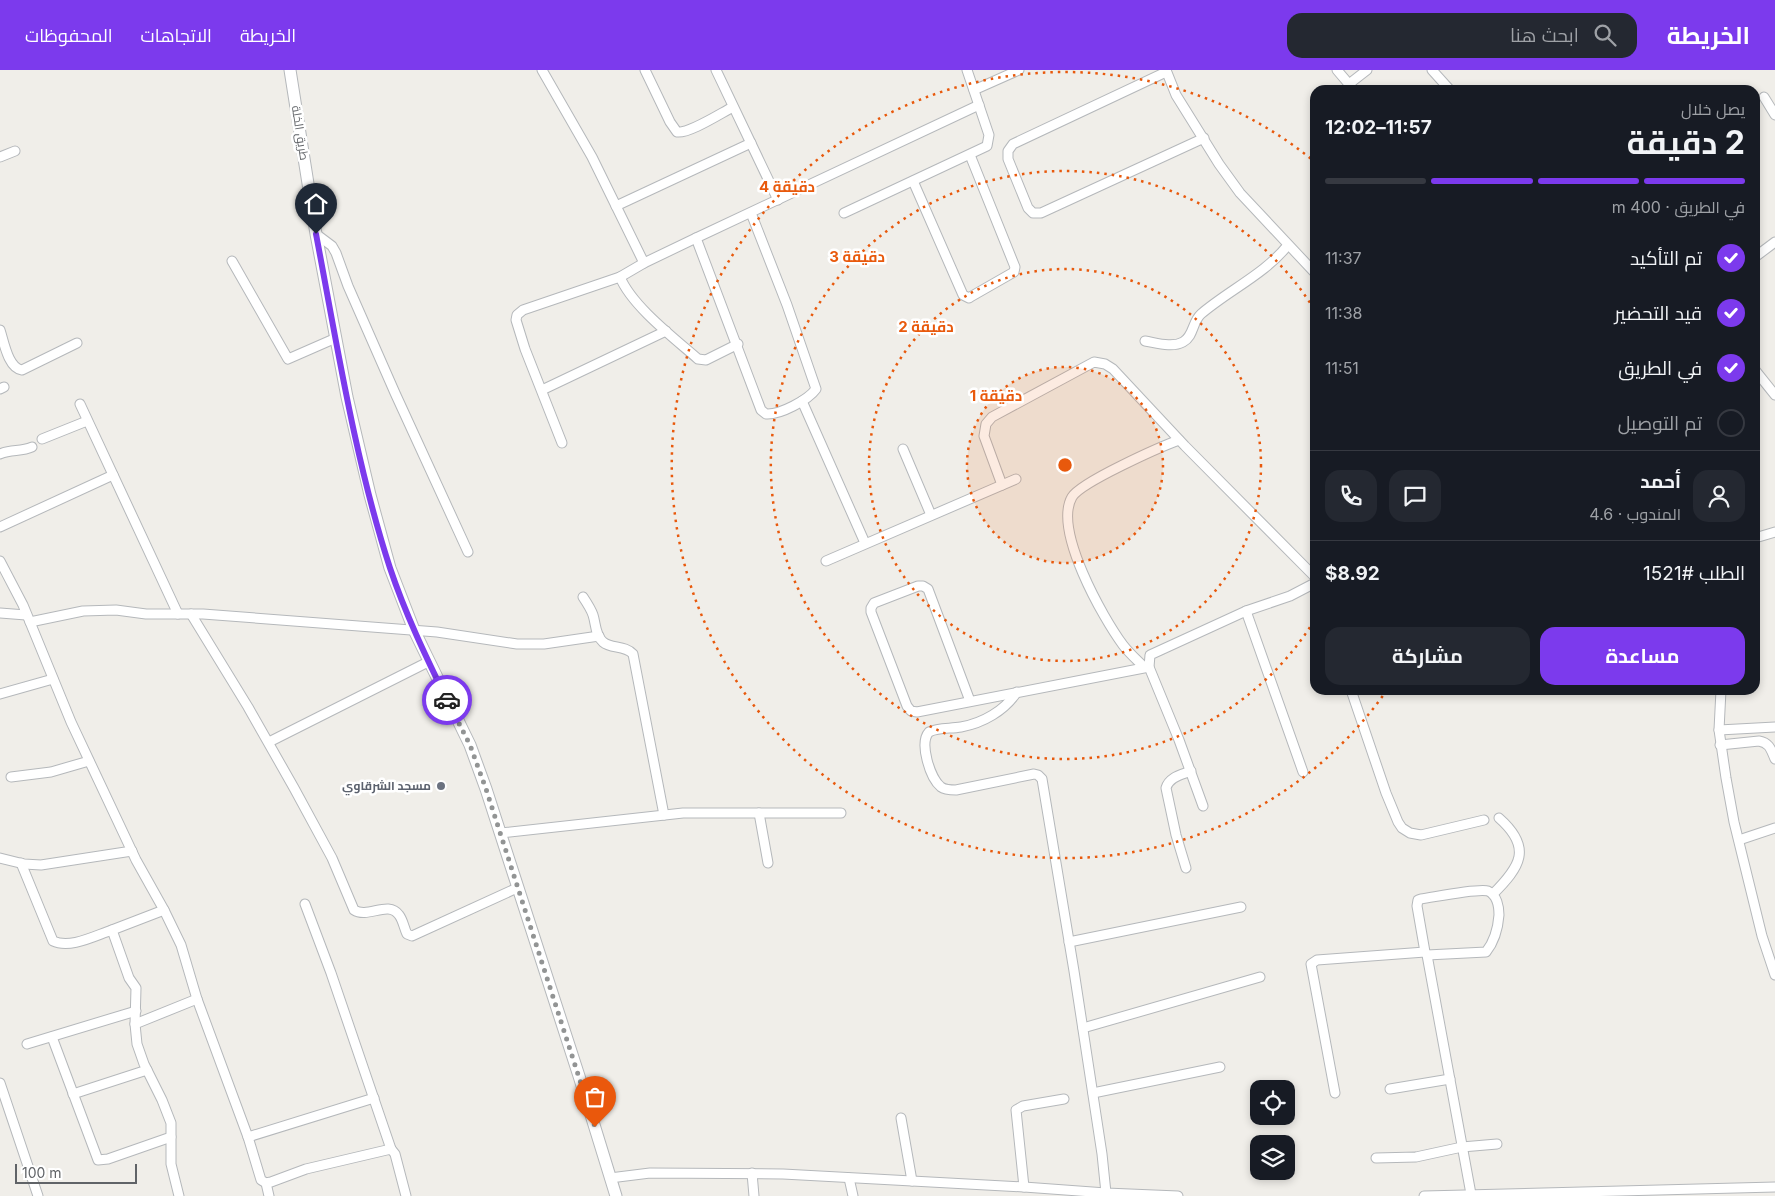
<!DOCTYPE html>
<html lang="ar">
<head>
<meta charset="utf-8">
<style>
  body { margin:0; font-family:Inter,Cairo,sans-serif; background:#242831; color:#f1f3f6; direction:rtl; height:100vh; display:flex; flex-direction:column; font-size:19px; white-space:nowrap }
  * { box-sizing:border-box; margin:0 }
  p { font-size:16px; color:#9ea1a6 }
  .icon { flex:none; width:28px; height:28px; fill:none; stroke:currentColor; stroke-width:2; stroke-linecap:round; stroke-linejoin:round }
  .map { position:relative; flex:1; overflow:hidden; direction:ltr }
  .sheet { position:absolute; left:1310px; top:15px; width:450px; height:610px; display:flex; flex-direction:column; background:#171b24; border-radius:15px; box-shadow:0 2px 8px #0003; direction:rtl }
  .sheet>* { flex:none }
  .buttons { position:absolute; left:1250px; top:1010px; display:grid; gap:10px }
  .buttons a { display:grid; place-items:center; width:45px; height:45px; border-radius:10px; background:#171b24; box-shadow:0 2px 8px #0003; font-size:25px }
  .scale { position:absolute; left:15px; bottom:12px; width:122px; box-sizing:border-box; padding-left:5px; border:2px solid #606367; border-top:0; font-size:14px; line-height:18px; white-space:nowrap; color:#606367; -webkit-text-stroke:4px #fff; paint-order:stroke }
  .pin { position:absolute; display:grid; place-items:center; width:42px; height:42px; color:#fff; margin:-51px -21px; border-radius:50% 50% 50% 0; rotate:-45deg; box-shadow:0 0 5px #0007 }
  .pin .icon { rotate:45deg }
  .courier { position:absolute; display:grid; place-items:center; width:50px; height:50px; margin:-25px; border:4px solid #7c3aed; border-radius:50%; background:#fff; color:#222; box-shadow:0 1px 6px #0007 }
  .headline em { font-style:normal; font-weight:700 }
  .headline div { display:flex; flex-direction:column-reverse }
  .headline { display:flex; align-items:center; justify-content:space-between; height:85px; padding:0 15px }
  h1 { font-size:32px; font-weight:700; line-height:38px }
  .bar { display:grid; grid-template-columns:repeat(4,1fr); gap:8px 5px; align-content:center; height:60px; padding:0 15px }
  .bar i { height:6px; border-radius:4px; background:#363941 }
  .bar .selected { background:#7c3aed }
  .bar p { grid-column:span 4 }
  .line { display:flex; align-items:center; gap:12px; padding:0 15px; border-top:1px solid #363941 }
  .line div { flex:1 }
  .round { display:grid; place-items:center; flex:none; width:52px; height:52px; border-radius:15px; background:#242831 }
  ol { padding:0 15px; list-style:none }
  li { display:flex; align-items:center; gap:15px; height:55px }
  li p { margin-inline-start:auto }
  li .icon { padding:5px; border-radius:50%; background:#7c3aed; color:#fff; stroke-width:4 }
  li:last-child { color:#9ea1a6 }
  li i { width:28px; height:28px; border:2px solid #363941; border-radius:50% }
  .action { display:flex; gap:10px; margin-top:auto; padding:10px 15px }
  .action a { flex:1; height:58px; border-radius:15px; background:#7c3aed; color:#fff; font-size:20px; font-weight:700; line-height:58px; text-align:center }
  .action a+a { background:#242831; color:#f1f3f6 }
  header { display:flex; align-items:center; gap:30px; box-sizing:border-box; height:70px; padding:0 25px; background:#7c3aed; color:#fff }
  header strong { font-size:24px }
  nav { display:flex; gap:28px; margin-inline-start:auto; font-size:18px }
  .search { width:350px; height:45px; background:#242831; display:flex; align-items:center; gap:12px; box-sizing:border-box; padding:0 18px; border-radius:15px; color:#9ea1a6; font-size:19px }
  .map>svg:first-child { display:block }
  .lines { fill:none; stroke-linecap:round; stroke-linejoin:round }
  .minor-casing { stroke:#b5b8bb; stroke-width:11 }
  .tertiary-casing { stroke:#b5b8bb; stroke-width:13 }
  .minor { stroke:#fff; stroke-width:9 }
  .tertiary { stroke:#fff; stroke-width:11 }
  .done { stroke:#929494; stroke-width:5; stroke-dasharray:0 9 }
  .route { stroke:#7c3aed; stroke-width:6 }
  .ring { fill:none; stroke:#e8590c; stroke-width:2.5; stroke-dasharray:2.5 5 }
  .worship-dot { fill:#6b7280; stroke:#fff; stroke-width:2 }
  .labels { text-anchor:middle; stroke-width:5; stroke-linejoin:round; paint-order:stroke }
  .street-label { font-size:12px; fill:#606367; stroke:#fff }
  .worship-label { font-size:12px; font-weight:bold; fill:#5b616d; stroke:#fff; text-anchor:end }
  .centre { fill:#e8590c; stroke:#fff; stroke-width:2.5 }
  .ring-label { font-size:15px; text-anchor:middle; font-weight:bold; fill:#e8590c; stroke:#fff; stroke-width:5; stroke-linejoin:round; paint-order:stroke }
</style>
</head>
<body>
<header>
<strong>الخريطة</strong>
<div class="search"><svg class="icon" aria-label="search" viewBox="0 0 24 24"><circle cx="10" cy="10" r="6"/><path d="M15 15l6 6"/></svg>ابحث هنا</div>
<nav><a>الخريطة</a><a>الاتجاهات</a><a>المحفوظات</a></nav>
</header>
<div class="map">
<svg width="1775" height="1126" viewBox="0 0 1775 1126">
  <rect width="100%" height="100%" fill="#f0eee9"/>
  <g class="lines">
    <g class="minor-casing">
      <g id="minor">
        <polyline points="542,0 592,87 644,193"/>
        <path d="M645 0 670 52 677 62C689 64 721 43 733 37"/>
        <polyline points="716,0 778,130"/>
        <polyline points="1166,0 1176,25 1219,94 1240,123 1315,203"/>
        <polyline points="1337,0 1354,20"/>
        <polyline points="1432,0 1450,20"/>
        <polyline points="1166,2 1013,74 1008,81 1008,89 1028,138 1033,143 1041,143 1204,68"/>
        <polyline points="1349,14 1367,0"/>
        <polyline points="974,20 1019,0"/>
        <polyline points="1764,27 1775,45"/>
        <polyline points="0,87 15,81"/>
        <polyline points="913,111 963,225 969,228 972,226 1014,202 1015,197 970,85"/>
        <polyline points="616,136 751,73"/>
        <polyline points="844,143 987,76 989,65 967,0"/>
        <polyline points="316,164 332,176 336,183 348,216 395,323 468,482"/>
        <path d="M696 168 761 340 766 344C780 345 808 330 816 319L787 235 751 143"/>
        <polyline points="1755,187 1775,172"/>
        <polyline points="232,191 288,289 336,268"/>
        <path d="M0 260C4 272 8 298 22 300L77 273"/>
        <path d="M1145 271C1157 273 1172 278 1183 272 1194 266 1192 252 1201 244 1229 220 1265 204 1288 175"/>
        <path d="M738 274 706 290 698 289C674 268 632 236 620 207L644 193 696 168 979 35"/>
        <polyline points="1755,300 1775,325"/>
        <polyline points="0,319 4,317"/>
        <polyline points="542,320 666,261"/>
        <polyline points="802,331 865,473"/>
        <polyline points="80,334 178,544"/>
        <polyline points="42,369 87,351"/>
        <polyline points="562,373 525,279 516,250 517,245 523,240 620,207"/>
        <polyline points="903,379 931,445"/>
        <path d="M0 384C11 379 21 382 32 377"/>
        <polyline points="1002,415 984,366 986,354 992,347 1094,292 1105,294 1113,299 1185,376 1315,507"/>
        <polyline points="0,457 113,405"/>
        <polyline points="1755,468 1775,462"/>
        <polyline points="0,491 23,535 30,552 83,541 116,540 146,544 203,544 437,562 517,574 544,574 599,566"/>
        <polyline points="826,491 1016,409"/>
        <path d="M583 527C587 533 591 539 593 545 596 554 595 565 603 572 611 579 625 575 633 584L664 745"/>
        <polyline points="1246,541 1303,702"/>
        <polyline points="0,543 26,545"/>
        <path d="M191 544 248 637 294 718 332 788 354 840C368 849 388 830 399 845 403 850 404 858 407 864L412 866 517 818"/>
        <polyline points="30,552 71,652 136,790 164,840 181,875 197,929 248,1067 261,1110 266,1113 271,1112 306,1099 391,1079 395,1084 406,1126"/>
        <path d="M1144 597C1137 590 1129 583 1123 575 1103 548 1053 460 1072 427 1081 412 1160 377 1179 370"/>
        <polyline points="1351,620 1386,723 1398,752 1402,758 1410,763 1421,765 1484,750"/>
        <polyline points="1721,620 1719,660 1726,708 1734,752 1762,866 1775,905"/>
        <path d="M1017 622C1004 641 983 653 961 657 950 659 939 657 929 662 919 673 930 708 941 717 945 720 951 720 956 720L1034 704 1038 705 1042 709 1074 901 1102 1084 1106 1123"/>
        <polyline points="0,624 53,609"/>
        <polyline points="970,631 928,519 923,516 918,516 874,533 871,538 871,542 907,636 911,641 917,642 1149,597"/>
        <polyline points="1719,660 1775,657"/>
        <polyline points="269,672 428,592"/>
        <path d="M1720 675 1759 671C1770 673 1771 680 1775 689"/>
        <polyline points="11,707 51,702 89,691"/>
        <polyline points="1203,736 1179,670 1149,597 1150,585 1246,541 1290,526 1315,513"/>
        <polyline points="759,743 768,793"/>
        <polyline points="501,763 683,743 841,743"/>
        <polyline points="1739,770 1775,758"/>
        <polyline points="0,788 24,794 41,795 132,781"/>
        <path d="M21 793 53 871C70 879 94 866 112 860"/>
        <path d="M1186 798 1176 765 1166 718C1169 707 1181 705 1191 701"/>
        <path d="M1493 824C1520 797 1533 778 1499 748"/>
        <polyline points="305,834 331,903 391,1079"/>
        <polyline points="164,840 112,860 129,908 136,918 135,954 137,974 144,994 162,1030 171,1053 171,1094 179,1126"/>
        <polyline points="1069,872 1241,837"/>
        <path d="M1427 885 1486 882C1494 872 1498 858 1499 845 1499 837 1497 825 1488 821 1478 818 1435 827 1421 829L1418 830 1417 836 1425 882 1427 885 1471 1124"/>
        <polyline points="135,954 197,929"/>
        <polyline points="1083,958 1260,907"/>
        <polyline points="52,967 98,1090 108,1089 171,1067"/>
        <polyline points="27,974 136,941"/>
        <polyline points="0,1013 38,1126"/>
        <polyline points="1390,1019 1450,1009"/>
        <polyline points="1093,1023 1220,997"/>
        <polyline points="1335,1023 1311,894 1317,890 1425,882"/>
        <polyline points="73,1024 147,1000"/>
        <polyline points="901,1048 912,1111"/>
        <polyline points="248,1067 374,1028"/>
        <polyline points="1376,1088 1416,1087 1462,1077 1497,1074"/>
        <polyline points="752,1103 754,1126"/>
        <polyline points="610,1108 650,1103 783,1104 1024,1117 1106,1123 1178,1126"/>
        <polyline points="849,1108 853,1126"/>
        <polyline points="266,1113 269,1126"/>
        <polyline points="1024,1117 1016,1040 1023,1036 1064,1029"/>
        <polyline points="1424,1126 1775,1117"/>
      </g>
    </g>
    <g class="tertiary-casing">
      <polyline id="tertiary" points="290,0 316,164 347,327 370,425 390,498 414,560 470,675 486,719 579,1006 616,1126"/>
    </g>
    <use href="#minor" class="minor"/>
    <use href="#tertiary" class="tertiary"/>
  </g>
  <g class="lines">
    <polyline class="done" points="447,630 470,675 486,719 595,1057"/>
    <path class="route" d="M316 164C337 274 355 391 390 498 405 543 426 587 447 630"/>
  </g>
  <circle cx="1065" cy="395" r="98" fill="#e8590c" fill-opacity=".12"/>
  <g class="ring">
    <circle cx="1065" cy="395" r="98"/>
    <circle cx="1065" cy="395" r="196"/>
    <path d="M1314 551A294 294 0 1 1 1314 239"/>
    <path d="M1387 620A393 393 0 1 1 1315 92"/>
  </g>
  <circle class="worship-dot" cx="441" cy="716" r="5"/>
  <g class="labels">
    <g class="street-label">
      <text transform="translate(300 63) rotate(81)" y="4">طريق الخلة</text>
    </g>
    <g class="worship-label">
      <text x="431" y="720">مسجد الشرقاوي</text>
    </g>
  </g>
  <circle cx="1065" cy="395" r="8" class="centre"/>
  <g class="ring-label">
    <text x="787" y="122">4 دقيقة</text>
    <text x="857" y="192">3 دقيقة</text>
    <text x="926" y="262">2 دقيقة</text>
    <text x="996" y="331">1 دقيقة</text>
  </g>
</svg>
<div class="buttons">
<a><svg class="icon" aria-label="locate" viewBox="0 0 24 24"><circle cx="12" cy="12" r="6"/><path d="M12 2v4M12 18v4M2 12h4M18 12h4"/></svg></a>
<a><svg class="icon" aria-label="layers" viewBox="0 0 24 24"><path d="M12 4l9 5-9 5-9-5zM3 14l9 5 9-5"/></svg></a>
</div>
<div class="scale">100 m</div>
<div class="pin" style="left:595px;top:1057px;background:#ea580c"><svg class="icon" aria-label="bag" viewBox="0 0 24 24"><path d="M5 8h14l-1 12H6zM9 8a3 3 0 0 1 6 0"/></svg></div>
<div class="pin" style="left:316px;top:164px;background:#1f2937"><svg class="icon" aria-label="home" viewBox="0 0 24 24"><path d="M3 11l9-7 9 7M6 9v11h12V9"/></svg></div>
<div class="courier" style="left:447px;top:630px"><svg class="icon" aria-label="car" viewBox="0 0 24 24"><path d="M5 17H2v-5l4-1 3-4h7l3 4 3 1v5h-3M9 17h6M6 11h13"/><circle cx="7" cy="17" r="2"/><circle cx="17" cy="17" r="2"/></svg></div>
<section class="sheet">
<div class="headline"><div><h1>2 دقيقة</h1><p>يصل خلال</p></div><em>11:57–12:02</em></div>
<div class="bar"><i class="selected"></i><i class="selected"></i><i class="selected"></i><i></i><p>في الطريق · 400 m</p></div>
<ol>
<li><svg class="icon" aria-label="check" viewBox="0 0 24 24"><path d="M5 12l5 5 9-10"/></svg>تم التأكيد<p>11:37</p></li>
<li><svg class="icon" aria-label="check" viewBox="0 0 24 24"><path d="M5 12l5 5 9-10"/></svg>قيد التحضير<p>11:38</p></li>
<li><svg class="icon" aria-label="check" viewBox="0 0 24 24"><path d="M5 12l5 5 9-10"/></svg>في الطريق<p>11:51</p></li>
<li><i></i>تم التوصيل</li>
</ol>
<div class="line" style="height:90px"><a class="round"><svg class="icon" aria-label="person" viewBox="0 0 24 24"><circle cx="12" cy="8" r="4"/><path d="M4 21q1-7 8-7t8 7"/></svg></a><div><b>أحمد</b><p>المندوب · 4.6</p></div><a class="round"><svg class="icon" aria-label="chat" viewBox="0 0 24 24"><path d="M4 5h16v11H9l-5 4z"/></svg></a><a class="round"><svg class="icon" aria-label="phone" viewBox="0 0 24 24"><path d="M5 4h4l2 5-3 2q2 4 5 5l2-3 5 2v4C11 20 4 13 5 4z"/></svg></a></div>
<div class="line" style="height:65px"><div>الطلب #1521</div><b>$8.92</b></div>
<div class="action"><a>مساعدة</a><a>مشاركة</a></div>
</section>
</div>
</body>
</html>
